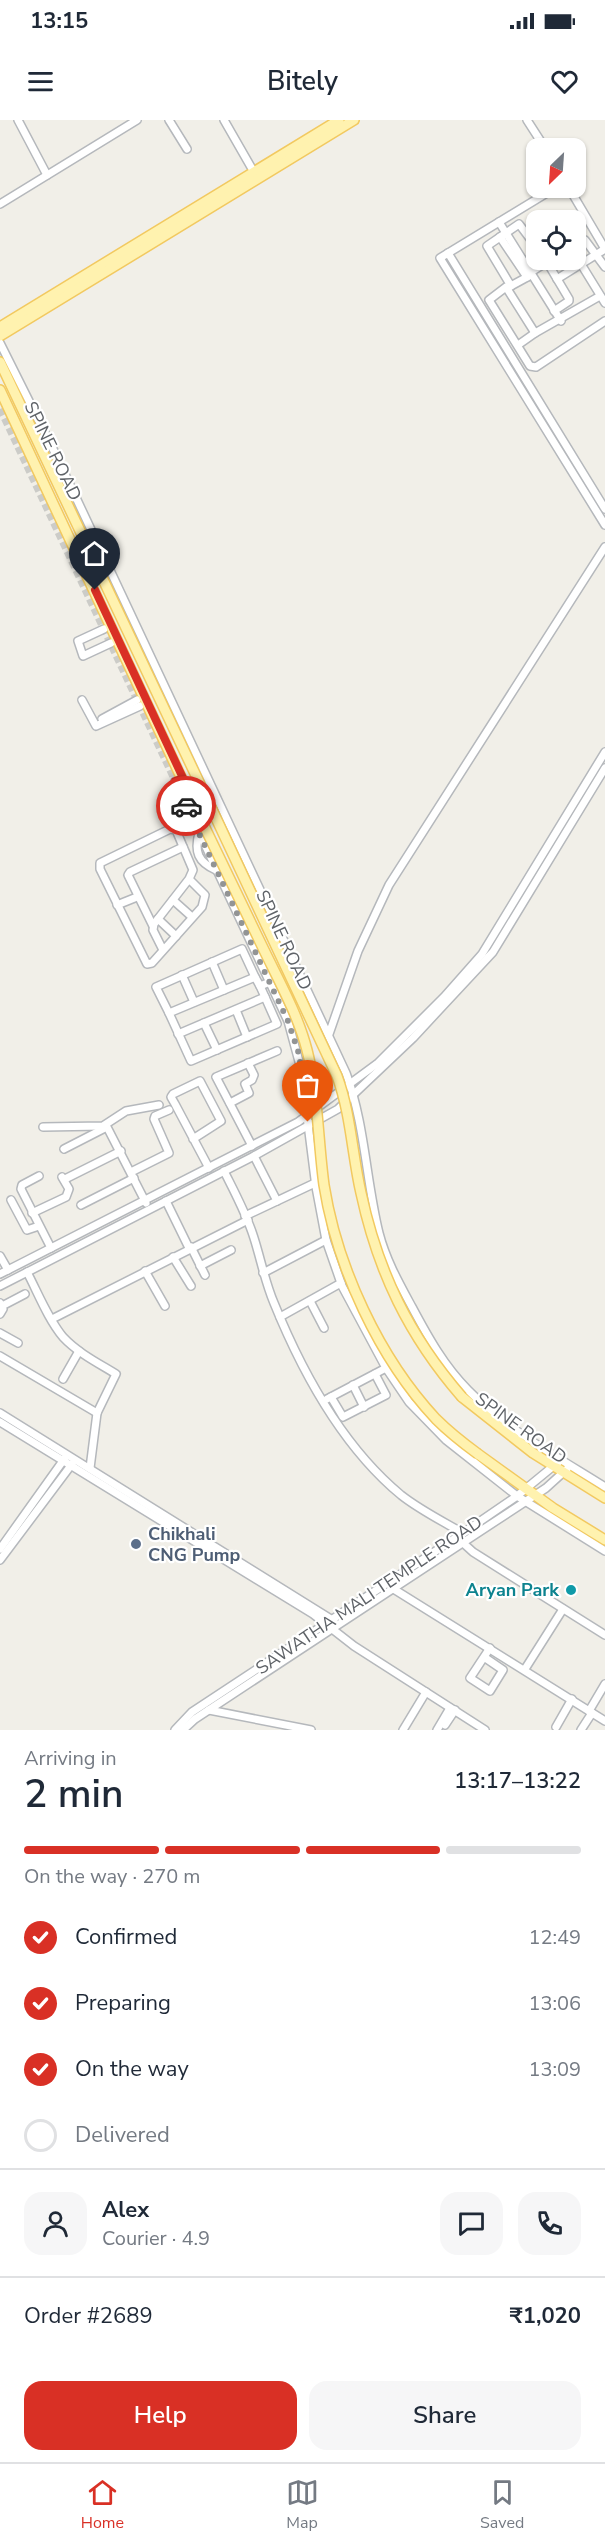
<!DOCTYPE html>
<html lang="en">
<head>
<meta charset="utf-8">
<style>
  body { margin:0; font-family:"Nunito Sans",sans-serif; background:#f6f6f7; color:#1f2937; height:100vh; display:flex; flex-direction:column; font-size:22px; white-space:nowrap }
  * { box-sizing:border-box; margin:0 }
  p { font-size:20px; color:#747a83 }
  .icon { flex:none; width:33px; height:33px; fill:none; stroke:currentColor; stroke-width:2; stroke-linecap:round; stroke-linejoin:round }
  .map { position:relative; height:1610px; overflow:hidden }
  .side { display:flex; flex-direction:column; background:#fff; flex:1 }
  .side>* { flex:none }
  .needle { width:39px; rotate:205deg }
  .controls { position:absolute; left:526px; top:18px; display:grid; gap:12px }
  .controls a { display:grid; place-items:center; width:60px; height:60px; border-radius:12px; background:#fff; box-shadow:0 2px 4px #0004; font-size:30px }
  .pin { position:absolute; display:grid; place-items:center; width:51px; height:51px; color:#fff; margin:-62px -26px; border-radius:50% 50% 50% 0; rotate:-45deg; box-shadow:0 0 6px #0007 }
  .pin .icon { rotate:45deg }
  .courier { position:absolute; display:grid; place-items:center; width:60px; height:60px; margin:-30px; border:4px solid #d93025; border-radius:50%; background:#fff; color:#222; box-shadow:0 2px 8px #0007 }
  .headline em { font-style:normal; font-weight:600 }
  .headline div { display:flex; flex-direction:column-reverse }
  .headline { display:flex; align-items:center; justify-content:space-between; height:102px; padding:0 24px }
  h1 { font-size:39px; font-weight:600; line-height:45px }
  .bar { display:grid; grid-template-columns:repeat(4,1fr); gap:9px 6px; align-content:center; height:72px; padding:0 24px }
  .bar i { height:8px; border-radius:4px; background:#e0e1e3 }
  .bar .current { background:#d93025 }
  .bar p { grid-column:span 4 }
  .line { display:flex; align-items:center; gap:15px; padding:0 24px; border-top:2px solid #e0e1e3 }
  .line div { flex:1 }
  .round { display:grid; place-items:center; flex:none; width:63px; height:63px; border-radius:18px; background:#f6f6f7 }
  ol { padding:0 24px; list-style:none }
  li { display:flex; align-items:center; gap:18px; height:66px }
  li p { margin-inline-start:auto }
  li .icon { padding:6px; border-radius:50%; background:#d93025; color:#fff; stroke-width:4 }
  li:last-child { color:#747a83 }
  li i { width:33px; height:33px; border:3px solid #e0e1e3; border-radius:50% }
  .action { display:flex; gap:12px; margin-top:auto; padding:12px 24px }
  .action a { flex:1; height:69px; border-radius:18px; background:#d93025; color:#fff; font-size:24px; font-weight:600; line-height:69px; text-align:center }
  .action a+a { background:#f6f6f7; color:#1f2937 }
  .status { display:flex; justify-content:space-between; align-items:center; height:42px; padding:0 30px; background:#fff; direction:ltr }
  .status svg { height:16px; fill:currentColor }
  header { display:flex; justify-content:space-between; align-items:center; height:78px; padding:0 24px; background:#fff; font-size:27px; font-weight:600 }
  .dock { display:flex; justify-content:space-around; align-items:center; height:84px; border-top:2px solid #e0e1e3; background:#fff; font-size:16px; color:#747a83 }
  .dock a { display:grid; justify-items:center; gap:3px }
  .dock .current { color:#d93025 }
  .map>svg:first-child { display:block }
  .lines { fill:none; stroke-linecap:round; stroke-linejoin:round }
  .minor-tunnel { stroke:#ccccc8; stroke-width:7; stroke-dasharray:7 3.5; stroke-linecap:butt }
  .minor-casing { stroke:#b5b8bc; stroke-width:10 }
  .major-casing { stroke:#f2c960; stroke-width:12 }
  .minor { stroke:#fff; stroke-width:7 }
  .major { stroke:#fff2af; stroke-width:9 }
  .major-bridge-casing { stroke:#f2c960; stroke-width:12; stroke-linecap:butt }
  .major-bridge { stroke:#fff2af; stroke-width:9 }
  .done { stroke:#929495; stroke-width:6; stroke-dasharray:0 10.8 }
  .route { stroke:#d93025; stroke-width:8 }
  .service-dot { fill:#5c6f8a; stroke:#fff; stroke-width:2 }
  .culture-dot { fill:#0f9aa8; stroke:#fff; stroke-width:2 }
  .labels { text-anchor:middle; stroke-width:4.5; stroke-linejoin:round; paint-order:stroke }
  .street-label { font-size:18px; fill:#5f6368; stroke:#fff }
  .service-label { font-size:18px; font-weight:bold; fill:#4e5e75; stroke:#fff; text-anchor:start }
  .culture-label { font-size:18px; font-weight:bold; fill:#0d838f; stroke:#fff; text-anchor:end }
</style>
</head>
<body>
<div class="status"><b>13:15</b><svg viewBox="0 0 49 12"><path d="M0 12V9h3v3zM5 12V6h3v6zM10 12V3h3v9zM15 12V0h3v12zM26 1h20v11H26zM47 4h2v5h-2z"/></svg></div>
<header><svg class="icon" aria-label="menu" viewBox="0 0 24 24"><path d="M4 6h16M4 12h16M4 18h16"/></svg>Bitely<svg class="icon" aria-label="heart" viewBox="0 0 24 24"><path d="M12 20l-8-8c-3-5 5-10 8-4 3-6 11-1 8 4z"/></svg></header>
<div class="map">
<svg width="605" height="1610" viewBox="0 0 605 1610">
  <rect width="100%" height="100%" fill="#f1efe8"/>
  <g class="lines">
    <polyline class="minor-tunnel" points="0,289 175,661"/>
    <g class="minor-casing">
      <g id="minor">
        <polyline points="18,0 47,55"/>
        <polyline points="169,0 187,29"/>
        <polyline points="224,0 255,54"/>
        <polyline points="527,0 545,28"/>
        <polyline points="555,68 440,138 605,405"/>
        <polyline points="569,68 605,129"/>
        <polyline points="0,84 137,0"/>
        <polyline points="499,102 561,201"/>
        <polyline points="500,117 527,157"/>
        <polyline points="576,124 585,120 605,147"/>
        <polyline points="605,129 581,144 605,183"/>
        <polyline points="448,133 605,389"/>
        <polyline points="531,152 547,142 569,179 569,181 554,191"/>
        <polyline points="557,159 581,144"/>
        <polyline points="511,166 487,126 519,104 537,128"/>
        <polyline points="509,167 531,155"/>
        <polyline points="600,176 535,213 506,167 489,180 530,246 536,247 605,201"/>
        <path d="M0 223 56 335 346 953C365 1004 366 1061 379 1113 386 1140 399 1163 412 1187 428 1217 444 1246 468 1270 506 1309 559 1338 605 1367"/>
        <polyline points="518,225 535,213"/>
        <polyline points="104,509 78,521 83,536 111,523"/>
        <polyline points="82,580 96,606 140,586"/>
        <polyline points="102,599 137,580"/>
        <polyline points="175,661 288,901 301,949 316,1067 326,1120 342,1166 386,1248 409,1282 446,1320 517,1376 605,1431"/>
        <path d="M199 713C194 732 198 742 216 750"/>
        <polyline points="173,780 192,797"/>
        <polyline points="117,785 137,777"/>
        <polyline points="158,799 176,816"/>
        <polyline points="153,806 128,755 130,752 183,727"/>
        <polyline points="163,830 153,810 154,804 189,759 193,750 176,710 170,709 100,743 100,749 147,844 152,843 202,787 205,775 189,759"/>
        <polyline points="212,842 224,870"/>
        <polyline points="182,855 194,882"/>
        <polyline points="265,877 277,904 191,941 169,893 255,857 260,866 270,862"/>
        <polyline points="236,890 247,917"/>
        <polyline points="169,893 156,867 242,829 255,857"/>
        <polyline points="204,903 217,930"/>
        <polyline points="178,914 265,877 260,866"/>
        <polyline points="329,914 358,831 389,765 605,427"/>
        <polyline points="230,983 249,973 245,964 252,960 254,955 248,943"/>
        <polyline points="106,1005 146,1083"/>
        <polyline points="43,1007 103,1006 126,991 159,985"/>
        <polyline points="193,1019 221,1001 200,961 173,974 171,977 175,984 209,1048"/>
        <polyline points="252,1026 216,957 277,931"/>
        <polyline points="64,1029 105,1008"/>
        <polyline points="254,1036 277,1081"/>
        <path d="M224 1051C235 1073 247 1095 254 1118 261 1140 265 1162 274 1183 302 1252 343 1327 401 1375 420 1390 442 1401 463 1413"/>
        <polyline points="131,1052 169,1033 154,999 155,996 169,990"/>
        <polyline points="39,1056 22,1065 21,1069 51,1128"/>
        <polyline points="67,1058 121,1031"/>
        <polyline points="11,1080 27,1110 39,1106"/>
        <polyline points="166,1081 189,1128"/>
        <polyline points="81,1085 134,1058"/>
        <polyline points="32,1093 66,1077 69,1069 62,1057"/>
        <polyline points="245,1096 315,1063"/>
        <polyline points="191,1127 205,1155"/>
        <polyline points="0,1136 8,1150"/>
        <polyline points="173,1137 191,1166"/>
        <polyline points="200,1146 231,1130"/>
        <polyline points="145,1151 165,1186"/>
        <path d="M27 1152C38 1173 48 1199 63 1217 78 1233 98 1243 116 1254L97 1293 90 1348"/>
        <polyline points="263,1153 326,1120"/>
        <polyline points="0,1154 298,1002 378,943 444,877 482,834 605,632"/>
        <polyline points="0,1166 254,1036 338,989 413,918 493,832 605,648"/>
        <polyline points="310,1181 324,1208"/>
        <polyline points="0,1183 3,1189 0,1194"/>
        <polyline points="2,1186 25,1174"/>
        <polyline points="280,1197 341,1163"/>
        <polyline points="52,1199 248,1100"/>
        <polyline points="0,1213 18,1223"/>
        <polyline points="0,1236 97,1293"/>
        <polyline points="63,1259 79,1231"/>
        <polyline points="353,1265 364,1287"/>
        <polyline points="331,1277 343,1297 386,1275 375,1254"/>
        <polyline points="327,1279 386,1248"/>
        <polyline points="0,1293 334,1501"/>
        <polyline points="0,1302 313,1494 354,1526 485,1610"/>
        <polyline points="462,1422 473,1432 605,1515"/>
        <polyline points="0,1429 65,1338"/>
        <polyline points="0,1440 72,1344"/>
        <polyline points="392,1468 605,1601"/>
        <path d="M484 1537 503 1550 490 1571 470 1558C477 1548 483 1538 490 1528"/>
        <polyline points="525,1549 563,1489"/>
        <polyline points="209,1590 311,1610"/>
        <polyline points="589,1591 605,1564"/>
        <polyline points="445,1605 455,1590"/>
        <polyline points="556,1607 572,1579"/>
        <polyline points="175,1610 192,1592 463,1413 517,1376 562,1339"/>
        <polyline points="183,1610 195,1599 546,1368 567,1349"/>
        <polyline points="403,1610 426,1572"/>
        <polyline points="437,1610 450,1588"/>
        <polyline points="581,1610 592,1593"/>
      </g>
    </g>
    <g class="major-casing">
      <g id="major">
        <polyline points="0,207 339,0"/>
        <polyline points="0,216 354,0"/>
        <polyline points="0,242 208,681"/>
        <polyline points="0,270 195,687"/>
        <polyline points="462,1277 533,1333 605,1378"/>
        <polyline points="478,1334 553,1388 605,1420"/>
      </g>
    </g>
    <use href="#minor" class="minor"/>
    <use href="#major" class="major"/>
    <g class="major-bridge-casing">
      <g id="major-bridge">
        <path d="M208 681 337 956C351 994 352 1034 361 1073 378 1152 409 1216 462 1277"/>
        <path d="M195 687C218 735 241 783 264 830 280 863 298 895 307 930 318 973 318 1021 324 1065 337 1147 379 1238 436 1299 449 1312 463 1323 478 1334"/>
      </g>
    </g>
    <use href="#major-bridge" class="major-bridge"/>
  </g>
  <g class="lines">
    <polyline class="done" points="186,686 288,901 299,934 308,1002"/>
    <polyline class="route" points="95,470 183,658 175,661 186,686"/>
  </g>
  <circle class="service-dot" cx="136" cy="1424" r="6"/>
  <circle class="culture-dot" cx="571" cy="1470" r="6"/>
  <g class="labels">
    <g class="street-label">
      <text transform="translate(53 331) rotate(64)" y="6">SPINE ROAD</text>
      <text transform="translate(284 820) rotate(65)" y="6">SPINE ROAD</text>
      <text transform="translate(521 1308) rotate(36)" y="6">SPINE ROAD</text>
      <text transform="translate(369 1475) rotate(-34)" y="6">SAWATHA MALI TEMPLE ROAD</text>
    </g>
    <g class="service-label">
      <text x="148" y="1420">Chikhali<tspan x="148" dy="21">CNG Pump</tspan></text>
    </g>
    <g class="culture-label">
      <text x="559" y="1476">Aryan Park</text>
    </g>
  </g>
</svg>
<div class="controls">
<a><svg class="needle" viewBox="-14 -14 28 28"><path d="M0-13l5 13h-10z" fill="#e53935"/><path d="M0 13l5-13h-10z" fill="#747a83"/></svg></a>
<a><svg class="icon" aria-label="locate" viewBox="0 0 24 24"><circle cx="12" cy="12" r="6"/><path d="M12 2v4M12 18v4M2 12h4M18 12h4"/></svg></a>
</div>
<div class="pin" style="left:308px;top:1002px;background:#ea580c"><svg class="icon" aria-label="bag" viewBox="0 0 24 24"><path d="M5 8h14l-1 12H6zM9 8a3 3 0 0 1 6 0"/></svg></div>
<div class="pin" style="left:95px;top:470px;background:#1f2937"><svg class="icon" aria-label="home" viewBox="0 0 24 24"><path d="M3 11l9-7 9 7M6 9v11h12V9"/></svg></div>
<div class="courier" style="left:186px;top:686px"><svg class="icon" aria-label="car" viewBox="0 0 24 24"><path d="M5 17H2v-5l4-1 3-4h7l3 4 3 1v5h-3M9 17h6M6 11h13"/><circle cx="7" cy="17" r="2"/><circle cx="17" cy="17" r="2"/></svg></div>
</div>
<section class="side">
<div class="headline"><div><h1>2 min</h1><p>Arriving in</p></div><em>13:17–13:22</em></div>
<div class="bar"><i class="current"></i><i class="current"></i><i class="current"></i><i></i><p>On the way · 270 m</p></div>
<ol>
<li><svg class="icon" aria-label="check" viewBox="0 0 24 24"><path d="M5 12l5 5 9-10"/></svg>Confirmed<p>12:49</p></li>
<li><svg class="icon" aria-label="check" viewBox="0 0 24 24"><path d="M5 12l5 5 9-10"/></svg>Preparing<p>13:06</p></li>
<li><svg class="icon" aria-label="check" viewBox="0 0 24 24"><path d="M5 12l5 5 9-10"/></svg>On the way<p>13:09</p></li>
<li><i></i>Delivered</li>
</ol>
<div class="line" style="height:108px"><a class="round"><svg class="icon" aria-label="person" viewBox="0 0 24 24"><circle cx="12" cy="8" r="4"/><path d="M4 21q1-7 8-7t8 7"/></svg></a><div><b>Alex</b><p>Courier · 4.9</p></div><a class="round"><svg class="icon" aria-label="chat" viewBox="0 0 24 24"><path d="M4 5h16v11H9l-5 4z"/></svg></a><a class="round"><svg class="icon" aria-label="phone" viewBox="0 0 24 24"><path d="M5 4h4l2 5-3 2q2 4 5 5l2-3 5 2v4C11 20 4 13 5 4z"/></svg></a></div>
<div class="line" style="height:78px"><div>Order #2689</div><b>₹1,020</b></div>
<div class="action"><a>Help</a><a>Share</a></div>
</section>
<nav class="dock">
<a class="current"><svg class="icon" aria-label="home" viewBox="0 0 24 24"><path d="M3 11l9-7 9 7M6 9v11h12V9"/></svg>Home</a>
<a><svg class="icon" aria-label="map" viewBox="0 0 24 24"><path d="M3 6l6-2 6 2 6-2v14l-6 2-6-2-6 2zM9 4v14M15 6v14"/></svg>Map</a>
<a><svg class="icon" aria-label="saved" viewBox="0 0 24 24"><path d="M7 4h10v16l-5-4-5 4z"/></svg>Saved</a>
</nav>
</body>
</html>
